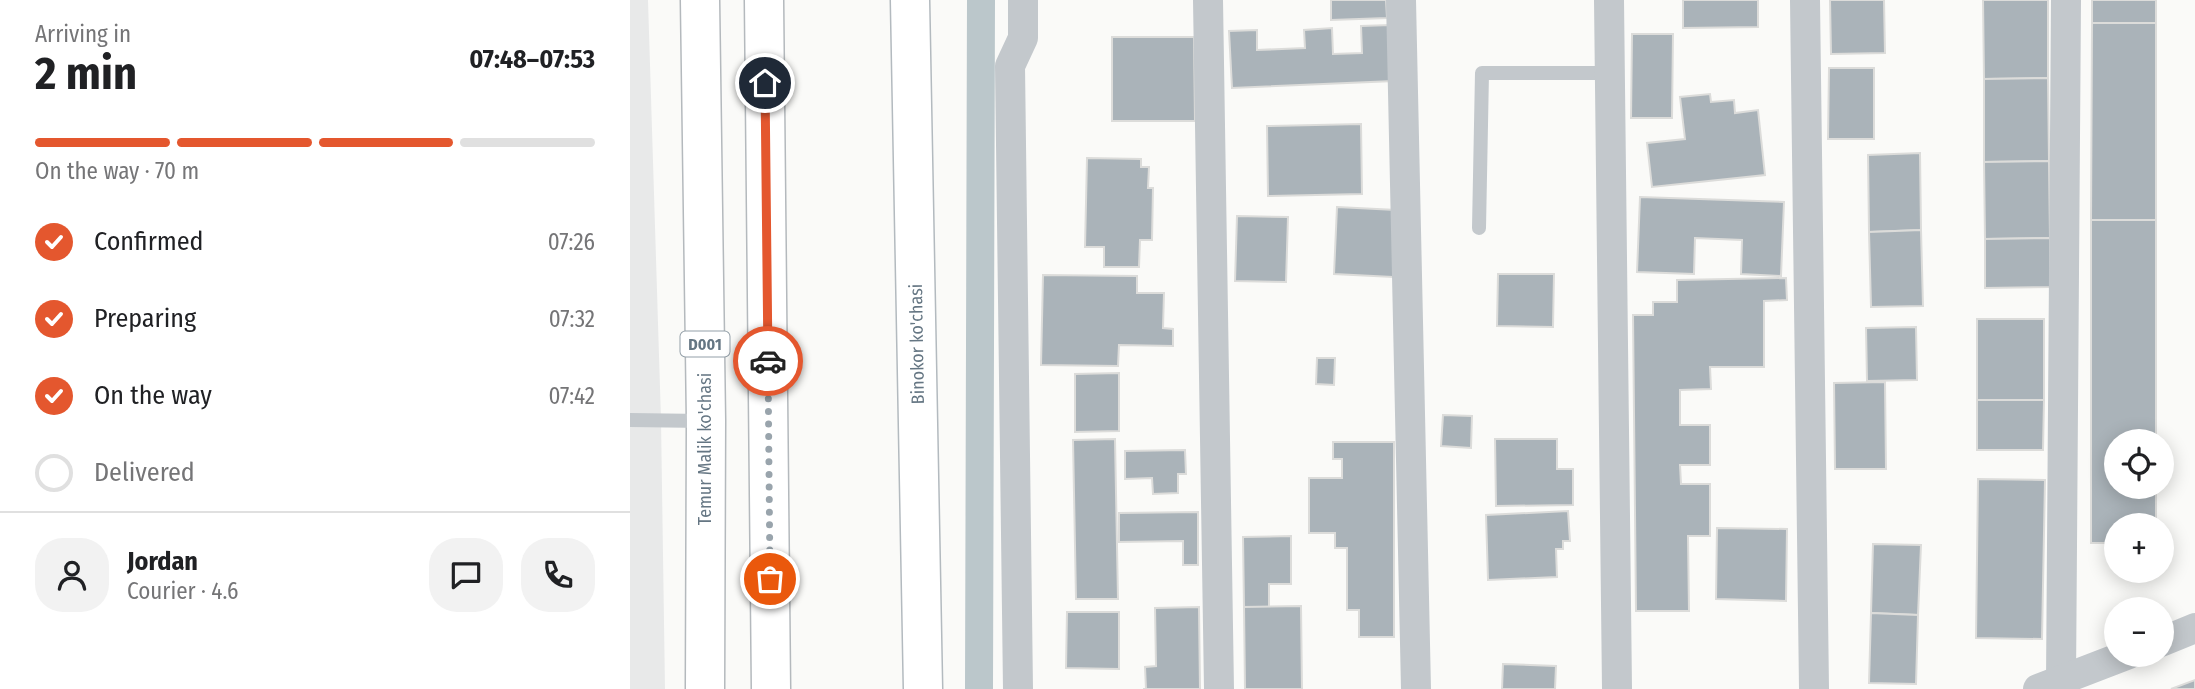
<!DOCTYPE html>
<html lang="en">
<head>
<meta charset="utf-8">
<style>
  body { margin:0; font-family:"Fira Sans Condensed",sans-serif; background:#f2f2f2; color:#202124; height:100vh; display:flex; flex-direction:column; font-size:26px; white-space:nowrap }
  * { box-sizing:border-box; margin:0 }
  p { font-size:23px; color:#757577 }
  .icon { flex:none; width:38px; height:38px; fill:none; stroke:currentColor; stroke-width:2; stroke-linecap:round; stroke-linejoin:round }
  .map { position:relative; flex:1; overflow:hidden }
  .drawer { display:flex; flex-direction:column; background:#fff; width:630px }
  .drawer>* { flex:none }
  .controls { position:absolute; left:1474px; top:429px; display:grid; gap:14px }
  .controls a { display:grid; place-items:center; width:70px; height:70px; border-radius:50%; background:#fff; box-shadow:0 4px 18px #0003; font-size:35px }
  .pin { position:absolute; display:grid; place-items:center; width:60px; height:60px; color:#fff; margin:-30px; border:4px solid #fff; border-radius:50%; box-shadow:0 2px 7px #0007 }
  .courier { position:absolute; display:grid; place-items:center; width:70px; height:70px; margin:-35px; border:5px solid #e4572e; border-radius:50%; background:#fff; color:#222; box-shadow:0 2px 9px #0007 }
  .head em { font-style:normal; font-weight:700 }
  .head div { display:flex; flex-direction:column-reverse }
  .head { display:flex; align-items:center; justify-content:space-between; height:119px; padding:0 35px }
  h1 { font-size:46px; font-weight:700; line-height:52px }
  .bar { display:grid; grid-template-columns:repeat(4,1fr); gap:10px 7px; align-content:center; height:84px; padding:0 35px }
  .bar i { height:9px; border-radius:5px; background:#e0e0e0 }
  .bar .current { background:#e4572e }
  .bar p { grid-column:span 4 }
  .line { display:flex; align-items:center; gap:18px; padding:0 35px; border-top:2px solid #e0e0e0 }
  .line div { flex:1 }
  .round { display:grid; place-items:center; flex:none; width:74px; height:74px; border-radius:28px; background:#f2f2f2 }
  ol { padding:0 35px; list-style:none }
  li { display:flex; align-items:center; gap:21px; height:77px }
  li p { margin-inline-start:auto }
  li .icon { padding:7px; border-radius:50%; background:#e4572e; color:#fff; stroke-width:4 }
  li:last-child { color:#757577 }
  li i { width:38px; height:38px; border:4px solid #e0e0e0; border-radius:50% }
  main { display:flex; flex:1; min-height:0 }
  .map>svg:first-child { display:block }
  .built { fill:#e8e9e9 }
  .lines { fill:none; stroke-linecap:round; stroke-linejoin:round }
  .canal { stroke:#bbc7cb; stroke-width:28 }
  .building { fill:#aab3b9; stroke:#dcdcda; stroke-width:2 }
  .secondary-casing { stroke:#b3babf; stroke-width:41 }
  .trunk-casing { stroke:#b4b9bd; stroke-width:41 }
  .service { stroke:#c3c8cc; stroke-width:14 }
  .minor { stroke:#c3c8cc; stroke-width:30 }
  .secondary { stroke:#fff; stroke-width:38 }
  .trunk { stroke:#fff; stroke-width:38 }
  .done { stroke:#99a4ac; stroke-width:7; stroke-dasharray:0 12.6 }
  .route { stroke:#e4572e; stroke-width:9 }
  .labels { text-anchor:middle; stroke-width:7; stroke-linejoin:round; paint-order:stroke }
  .shield { fill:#fff; stroke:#939fa8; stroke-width:2 }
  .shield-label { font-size:16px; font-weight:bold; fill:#657683 }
  .street-label { font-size:18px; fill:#657683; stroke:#fff }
</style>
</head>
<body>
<main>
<section class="drawer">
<div class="head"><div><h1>2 min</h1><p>Arriving in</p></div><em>07:48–07:53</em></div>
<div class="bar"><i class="current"></i><i class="current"></i><i class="current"></i><i></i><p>On the way · 70 m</p></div>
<ol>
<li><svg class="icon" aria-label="check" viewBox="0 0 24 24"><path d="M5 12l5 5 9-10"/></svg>Confirmed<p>07:26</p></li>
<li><svg class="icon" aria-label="check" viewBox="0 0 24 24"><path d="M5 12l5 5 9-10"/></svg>Preparing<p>07:32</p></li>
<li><svg class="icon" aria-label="check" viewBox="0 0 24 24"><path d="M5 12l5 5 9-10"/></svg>On the way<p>07:42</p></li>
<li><i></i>Delivered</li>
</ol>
<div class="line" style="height:126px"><a class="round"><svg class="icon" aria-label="person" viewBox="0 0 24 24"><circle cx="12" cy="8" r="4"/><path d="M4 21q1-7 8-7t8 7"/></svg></a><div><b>Jordan</b><p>Courier · 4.6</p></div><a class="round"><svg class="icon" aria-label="chat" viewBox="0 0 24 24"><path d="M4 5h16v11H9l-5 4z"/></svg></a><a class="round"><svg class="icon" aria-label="phone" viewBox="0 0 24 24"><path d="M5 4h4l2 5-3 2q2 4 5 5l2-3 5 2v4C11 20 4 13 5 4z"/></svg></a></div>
</section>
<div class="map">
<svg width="1565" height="689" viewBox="0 0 1565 689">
  <rect width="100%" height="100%" fill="#fafaf8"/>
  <polygon class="built" points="0,0 18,0 31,420 35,689 0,689"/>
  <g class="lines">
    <polyline class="canal" points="349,689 351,0"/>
  </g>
  <g class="building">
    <polygon points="701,0 756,0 757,18 701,20"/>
    <polygon points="1053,0 1128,0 1128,27 1053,28"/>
    <polygon points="1200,0 1254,0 1255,53 1201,54"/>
    <polygon points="1353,0 1418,0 1418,78 1354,79"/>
    <rect x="1462" y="0" width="64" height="23"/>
    <polygon points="1462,23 1526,23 1526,220 1461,220"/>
    <polygon points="761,25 764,81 602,88 599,31 627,30 627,50 675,48 674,30 702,28 703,54 732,53 731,26"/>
    <polygon points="1002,34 1043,34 1042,118 1001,118"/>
    <polygon points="482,37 564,37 565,121 482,121"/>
    <polygon points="1199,68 1244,68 1244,139 1198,139"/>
    <polygon points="1418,78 1419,161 1354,162 1354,79"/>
    <polygon points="1080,94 1081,102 1104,100 1105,113 1128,110 1135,175 1022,187 1017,143 1055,139 1050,97"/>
    <polygon points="731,124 732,194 638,196 637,126"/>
    <polygon points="1290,153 1291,230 1239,232 1238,155"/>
    <polygon points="457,158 511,159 511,167 519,167 518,188 523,188 522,240 510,240 509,267 474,267 474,247 455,247"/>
    <polygon points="1419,161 1420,238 1355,239 1354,162"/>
    <polygon points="1010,197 1154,202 1151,276 1111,274 1112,240 1065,238 1064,274 1007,272"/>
    <polygon points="707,207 766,210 763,277 704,274"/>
    <polygon points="607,216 658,217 656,282 605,281"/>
    <polygon points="1461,220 1526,220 1526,441 1486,441 1486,486 1526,486 1526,525 1486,525 1486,543 1461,543"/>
    <polygon points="1291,230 1293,306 1241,307 1239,232"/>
    <polygon points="1420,238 1420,287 1355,288 1355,239"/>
    <polygon points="868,274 924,274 923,327 867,326"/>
    <polygon points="413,275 507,276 507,293 534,293 533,328 543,329 543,346 489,345 488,366 411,365"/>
    <polygon points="1156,278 1157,300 1134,301 1134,367 1080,367 1081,389 1050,390 1050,425 1080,425 1080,465 1050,465 1051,484 1080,484 1080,536 1058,536 1059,611 1006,611 1003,315 1023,315 1023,302 1047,302 1047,280"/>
    <rect x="1347" y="319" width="67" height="81"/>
    <polygon points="1286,327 1287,380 1237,381 1236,328"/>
    <polygon points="687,358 705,358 704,385 686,384"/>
    <polygon points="489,373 489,431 445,432 445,374"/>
    <polygon points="1255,382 1256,469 1205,469 1204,383"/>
    <polygon points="1347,400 1414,400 1413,450 1347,450"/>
    <polygon points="813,415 842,416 841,448 811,446"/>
    <polygon points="485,439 488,599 446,599 443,440"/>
    <polygon points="865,439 927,439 927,469 943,469 943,505 866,506"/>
    <polygon points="703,442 764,442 764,637 729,637 729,610 717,610 717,548 705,548 705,533 679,533 679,478 712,478 712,459 703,459"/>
    <polygon points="555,450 556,474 548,474 548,493 523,494 522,478 495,479 495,451"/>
    <polygon points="1348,479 1415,480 1412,639 1346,638"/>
    <polygon points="938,511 940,541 933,541 933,549 926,549 927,577 858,580 856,515"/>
    <polygon points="568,512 568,565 553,565 553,541 489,542 489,513"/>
    <polygon points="1087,528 1157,529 1156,601 1086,599"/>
    <polygon points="661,536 661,584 639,584 639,607 614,607 613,537"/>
    <polygon points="1243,544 1291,545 1288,615 1241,613"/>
    <polygon points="671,606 672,689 615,689 614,607"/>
    <polygon points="569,607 570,689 513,689 516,689 515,667 526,666 525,608"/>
    <polygon points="437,612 489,612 489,669 436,668"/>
    <polygon points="1241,613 1288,615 1286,684 1239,683"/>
    <polygon points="873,664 926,666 925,689 872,689"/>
    <polygon points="1565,680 1565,689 1541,689"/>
  </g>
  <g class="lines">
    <g class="secondary-casing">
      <polyline id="secondary" points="280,0 293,689"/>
    </g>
    <g class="trunk-casing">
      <g id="trunk">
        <polyline points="70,0 76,421 75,689"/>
        <polyline points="134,0 141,689"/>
      </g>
    </g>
    <g class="service">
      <polyline points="849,228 852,73 980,73"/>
      <polyline points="0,420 74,421"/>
    </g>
    <g class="minor">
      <polyline points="578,0 589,689"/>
      <polyline points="771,0 786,689"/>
      <polyline points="979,0 987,689"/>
      <polyline points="1175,0 1184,689"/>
      <polyline points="1531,642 1565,628"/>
      <polyline points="1431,682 1436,0"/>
      <polyline points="388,689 380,66 393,38 393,0"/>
      <polyline points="1408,689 1499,654"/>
    </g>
    <use href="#secondary" class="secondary"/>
    <use href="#trunk" class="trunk"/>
  </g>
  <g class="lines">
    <polyline class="done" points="138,361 140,579"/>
    <polyline class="route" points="135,83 138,361"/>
  </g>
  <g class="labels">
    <rect class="shield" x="50.5" y="331.5" width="49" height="25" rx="5"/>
    <g class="shield-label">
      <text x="75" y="350">D001</text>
    </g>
    <g class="street-label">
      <text transform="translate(287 344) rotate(-91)" y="6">Binokor ko'chasi</text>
      <text transform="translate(75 449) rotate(-90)" y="6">Temur Malik ko'chasi</text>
    </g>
  </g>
</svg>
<div class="controls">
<a><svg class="icon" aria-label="locate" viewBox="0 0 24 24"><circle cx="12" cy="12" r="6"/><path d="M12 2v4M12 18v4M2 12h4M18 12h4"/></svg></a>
<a>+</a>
<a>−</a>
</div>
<div class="pin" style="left:140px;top:579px;background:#ea580c"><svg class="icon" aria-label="bag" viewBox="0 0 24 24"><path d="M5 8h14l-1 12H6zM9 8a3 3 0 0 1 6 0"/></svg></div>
<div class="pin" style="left:135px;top:83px;background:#1f2937"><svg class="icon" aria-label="home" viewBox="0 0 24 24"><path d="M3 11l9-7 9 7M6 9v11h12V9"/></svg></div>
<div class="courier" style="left:138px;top:361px"><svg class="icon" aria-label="car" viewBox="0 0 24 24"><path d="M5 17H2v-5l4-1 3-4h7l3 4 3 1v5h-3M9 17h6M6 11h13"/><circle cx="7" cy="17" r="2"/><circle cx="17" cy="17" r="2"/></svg></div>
</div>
</main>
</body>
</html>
